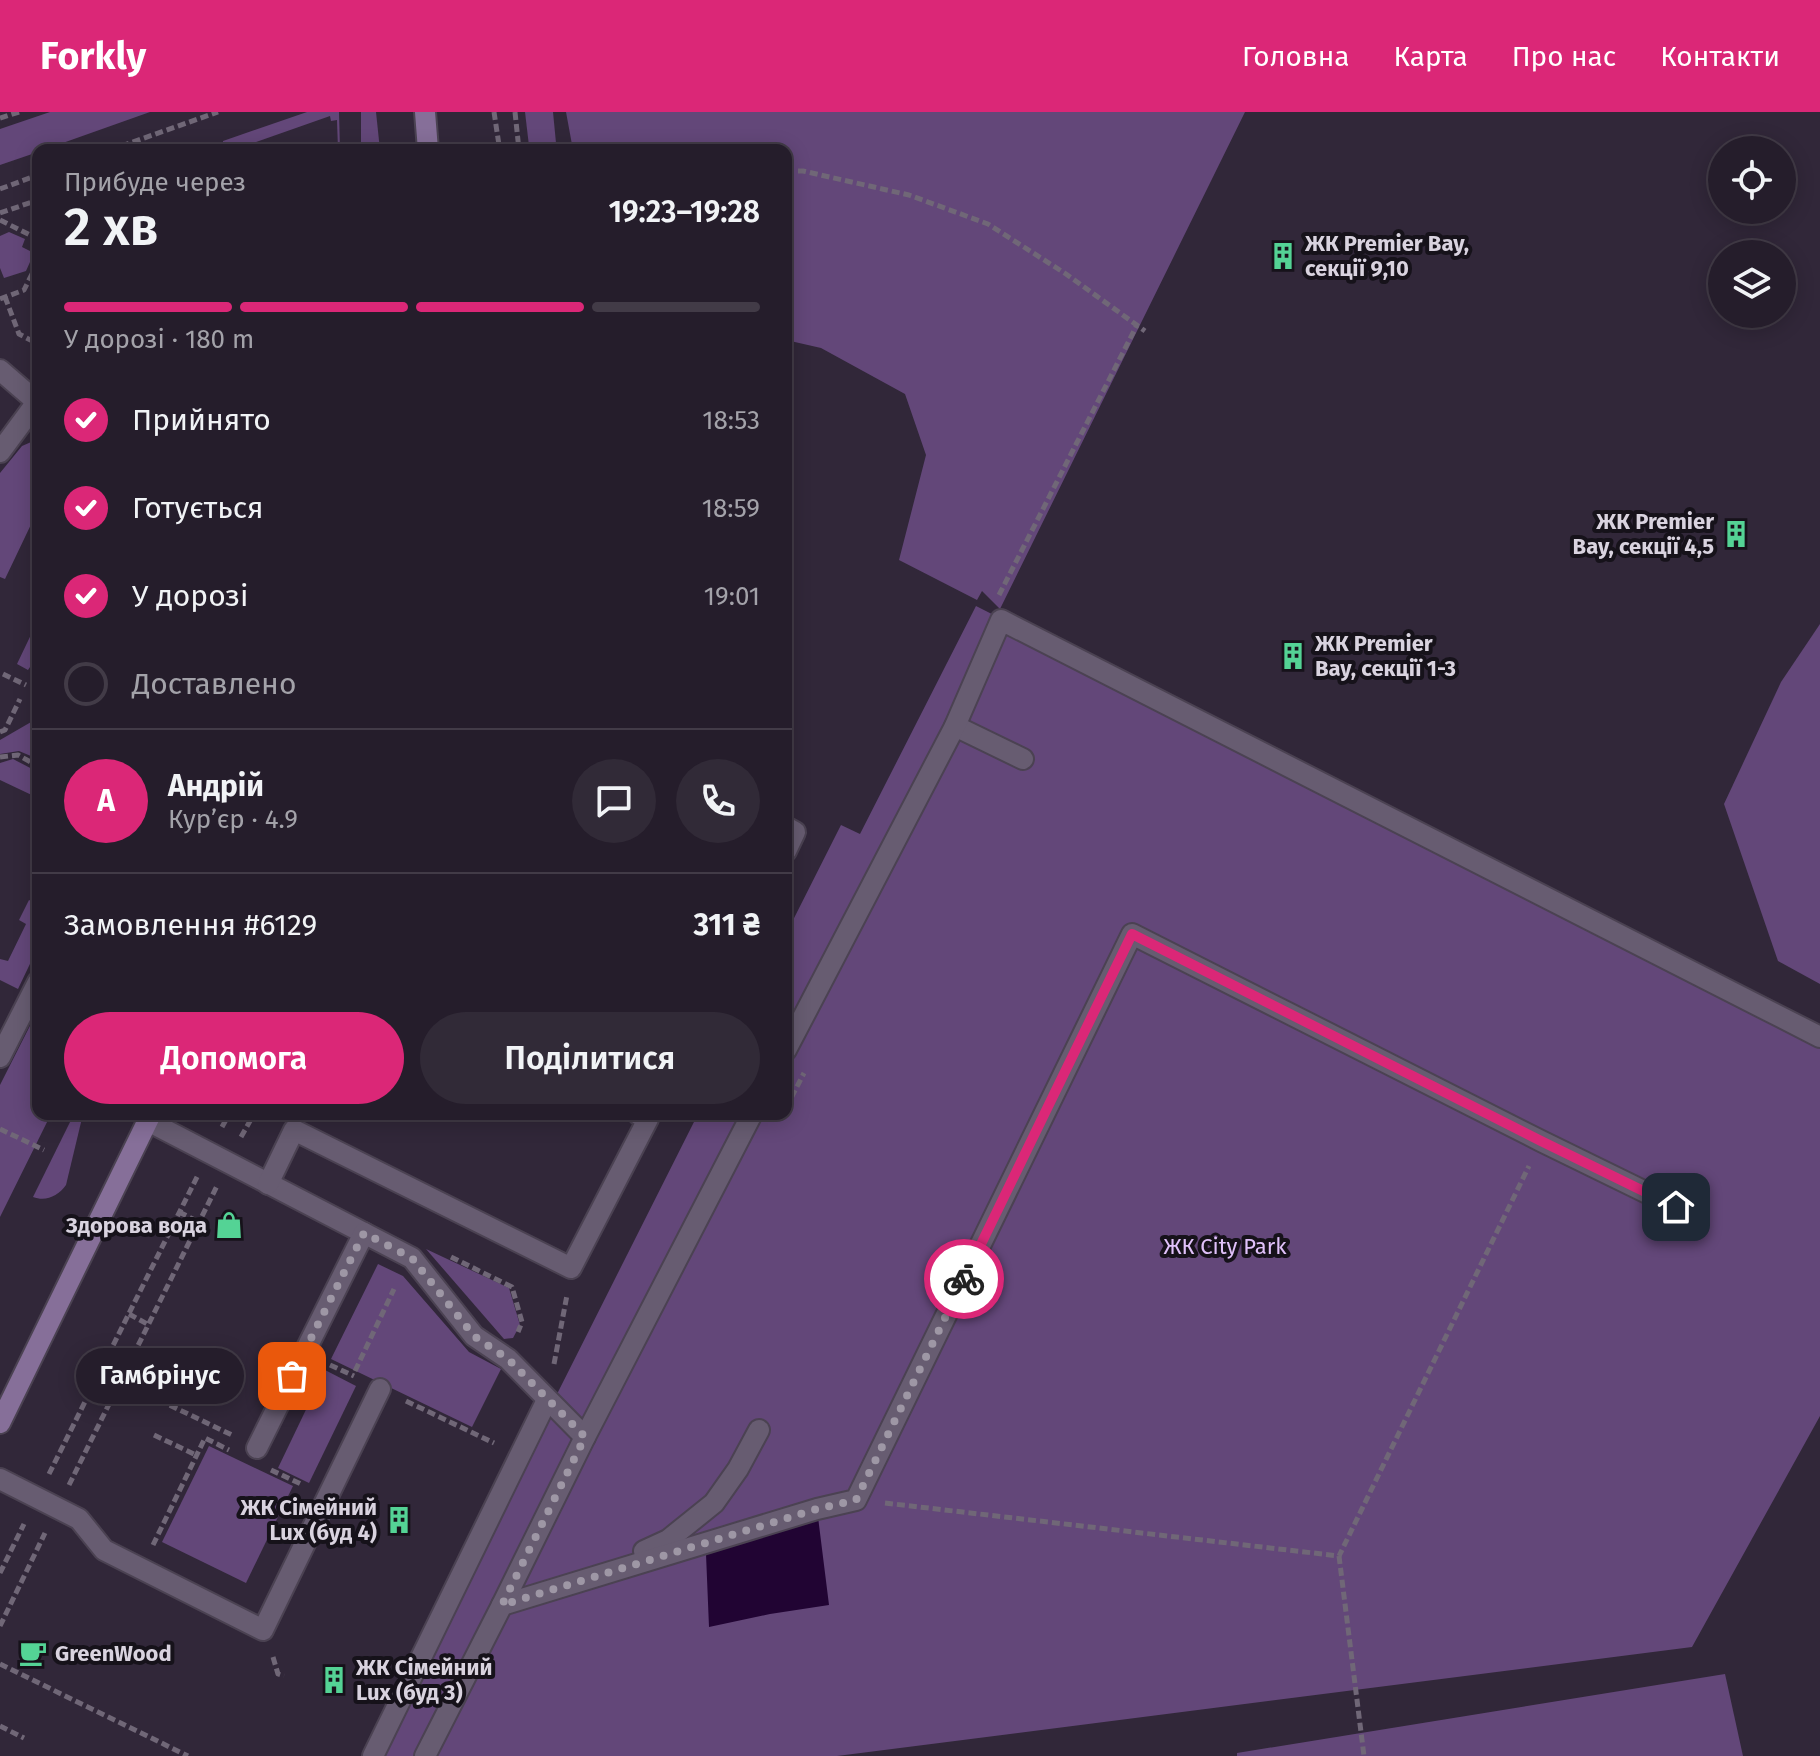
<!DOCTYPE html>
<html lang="uk">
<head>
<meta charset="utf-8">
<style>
  body { margin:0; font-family:"Fira Sans",sans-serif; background:#312a37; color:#f1f3f6; height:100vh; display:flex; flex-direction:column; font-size:30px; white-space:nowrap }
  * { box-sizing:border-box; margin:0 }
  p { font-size:26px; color:#a3a2a9 }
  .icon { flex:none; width:44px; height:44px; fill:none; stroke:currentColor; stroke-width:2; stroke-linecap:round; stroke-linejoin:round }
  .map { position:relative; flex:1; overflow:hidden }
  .details { position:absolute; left:32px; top:32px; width:760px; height:976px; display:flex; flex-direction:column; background:#251d2b; border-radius:16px; box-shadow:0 4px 20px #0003,0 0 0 2px #423b47 }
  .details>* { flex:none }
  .fabs { position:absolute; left:1708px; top:24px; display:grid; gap:16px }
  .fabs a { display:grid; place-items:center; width:88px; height:88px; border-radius:50%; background:#251d2b; box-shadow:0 4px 20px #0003,0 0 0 2px #423b47; font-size:40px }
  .pin { position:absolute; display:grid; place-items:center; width:68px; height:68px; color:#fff; margin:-34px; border-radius:16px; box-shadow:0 4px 12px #0006 }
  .courier { position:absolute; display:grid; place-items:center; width:80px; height:80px; margin:-40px; border:6px solid #db2777; border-radius:50%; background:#fff; color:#222; box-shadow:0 2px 10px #0007 }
  .bubble { position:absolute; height:56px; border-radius:28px; background:#251d2b; box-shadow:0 4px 20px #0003,0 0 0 2px #423b47; font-size:26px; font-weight:600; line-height:56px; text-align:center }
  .overview em { font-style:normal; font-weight:600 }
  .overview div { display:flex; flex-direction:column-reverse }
  .overview { display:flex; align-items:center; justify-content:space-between; height:136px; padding:0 32px }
  h1 { font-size:52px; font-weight:600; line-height:60px }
  .bar { display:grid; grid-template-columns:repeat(4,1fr); gap:12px 8px; align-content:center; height:96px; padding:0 32px }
  .bar i { height:10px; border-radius:6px; background:#423b47 }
  .bar .active { background:#db2777 }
  .bar p { grid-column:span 4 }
  .line { display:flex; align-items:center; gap:20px; padding:0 32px; border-top:2px solid #423b47 }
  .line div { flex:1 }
  .round { display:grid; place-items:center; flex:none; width:84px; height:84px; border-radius:42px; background:#312a37 }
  ol { padding:0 32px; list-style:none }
  li { display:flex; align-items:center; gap:24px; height:88px }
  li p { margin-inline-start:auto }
  li .icon { padding:8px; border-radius:50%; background:#db2777; color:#fff; stroke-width:4 }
  li:last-child { color:#a3a2a9 }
  li i { width:44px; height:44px; border:4px solid #423b47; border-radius:50% }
  .cta { display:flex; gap:16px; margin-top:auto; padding:16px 32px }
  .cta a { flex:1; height:92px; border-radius:48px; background:#db2777; color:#fff; font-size:32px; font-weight:600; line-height:92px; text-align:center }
  .cta a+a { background:#312a37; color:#f1f3f6 }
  header { display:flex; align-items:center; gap:48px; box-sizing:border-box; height:112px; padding:0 40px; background:#db2777; color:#fff }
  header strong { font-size:38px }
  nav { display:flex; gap:44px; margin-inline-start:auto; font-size:28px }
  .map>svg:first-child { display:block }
  .green { fill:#634779 }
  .water { fill:#210433 }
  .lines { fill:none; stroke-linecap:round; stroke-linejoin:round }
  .lane-casing { stroke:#4b4252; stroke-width:24 }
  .secondary-casing { stroke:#4b4252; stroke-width:24 }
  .path { stroke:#706777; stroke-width:5; stroke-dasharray:8 4; stroke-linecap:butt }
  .lane { stroke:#675c71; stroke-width:20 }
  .secondary { stroke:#866f99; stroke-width:20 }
  .done { stroke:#9e97a5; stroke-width:8; stroke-dasharray:0 14.4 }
  .route { stroke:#db2777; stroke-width:10 }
  .labels { text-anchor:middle; stroke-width:8; stroke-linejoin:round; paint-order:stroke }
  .poi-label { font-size:22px; font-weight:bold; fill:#d9d3df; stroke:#16121a; text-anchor:start }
  .park-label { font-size:22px; fill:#e0c1fa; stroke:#16121a }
</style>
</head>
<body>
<header>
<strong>Forkly</strong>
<nav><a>Головна</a><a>Карта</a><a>Про нас</a><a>Контакти</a></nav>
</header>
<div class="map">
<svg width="1820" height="1644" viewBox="0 0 1820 1644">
  <rect width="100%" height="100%" fill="#312739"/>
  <g class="green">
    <polygon points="50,0 150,0 43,38 38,38 38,40 0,53 0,17"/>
    <polygon points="307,0 339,0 340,38 338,38 337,8 331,9 330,4 242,35 242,38 223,38 223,29"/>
    <polygon points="361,0 376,0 380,38 361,38"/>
    <polygon points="525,0 553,0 556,31 529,34"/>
    <polygon points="566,0 1245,0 1000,497 982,479 977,488 899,448 926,343 905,282 821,236 786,228 786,38 573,38"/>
    <polygon points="9,120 25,127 22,135 34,141 26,159 4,166 0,156 0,124"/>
    <polygon points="38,327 38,381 30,399 36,402 5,467 0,465 0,361 22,334"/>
    <polygon points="976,494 1820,922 1820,1304 1692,1535 837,1644 378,1644 555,1286 698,1002 786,1002 786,822 841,713 860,722"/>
    <polygon points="38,508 38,555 32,552 28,558 17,552"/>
    <polygon points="1820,512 1820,872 1778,849 1724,692 1781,570"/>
    <polygon points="38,606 38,647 19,639 0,642 0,628"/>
    <polygon points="13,647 38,660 38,686 0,668 0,651"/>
    <polygon points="29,788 38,793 38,835 18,877 0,868 0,847 8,849 26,812 19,808"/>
    <polygon points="38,898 38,1002 51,1002 0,1105 0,973"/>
    <path d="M74 1002H83L66 1073C58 1084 46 1090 33 1085Z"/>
    <polygon points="426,1137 509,1176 520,1213 513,1226 504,1227"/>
    <polygon points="378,1152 403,1164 469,1240 501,1257 472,1315 331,1247"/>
    <polygon points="325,1258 356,1274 309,1371 278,1356"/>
    <polygon points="209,1334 293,1374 246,1471 162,1430"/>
    <polygon points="1725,1562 1743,1644 1237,1644 1237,1641"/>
  </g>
  <polygon class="water" points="817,1397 829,1493 770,1502 709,1515 706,1442"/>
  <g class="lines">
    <g class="lane-casing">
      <g id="lane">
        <polyline points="0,258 37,290 0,340"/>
        <polyline points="955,614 1023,647"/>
        <polyline points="786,715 795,720 786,739"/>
        <polyline points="786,938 955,614 1001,508 1820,925"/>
        <polyline points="0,945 38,870"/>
        <polyline points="148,1009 412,1146 474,1224 508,1247 585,1325"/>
        <polyline points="268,1072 294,1018 571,1156 648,1007 638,1002"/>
        <polyline points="257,1336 364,1121"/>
        <polyline points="0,1367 79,1407 104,1438 263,1518 380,1277"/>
        <polyline points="644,1439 668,1428 714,1391 738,1357 759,1318"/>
        <polyline points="502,1493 817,1397 856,1388 1132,822 1541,1029 1676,1095"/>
        <polyline points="373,1644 547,1288"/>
        <polyline points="425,1644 502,1493 585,1325 752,1002"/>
      </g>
    </g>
    <g class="secondary-casing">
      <g id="secondary">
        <polyline points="425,0 428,38"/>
        <polyline points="0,1311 151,1002"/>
      </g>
    </g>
    <g class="path">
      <polyline points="494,0 499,33"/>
      <polyline points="515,0 519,38"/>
      <polyline points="0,6 19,0"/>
      <polyline points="110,38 218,0"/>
      <polyline points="786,59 803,59 909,83 988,112 1066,162 1145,219"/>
      <polyline points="0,77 38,63"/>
      <polyline points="0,101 38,88"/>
      <polyline points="0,108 38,127"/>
      <polyline points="5,185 19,222 38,232"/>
      <polyline points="0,187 24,178 38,150"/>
      <polyline points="999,483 1137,213"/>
      <polyline points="3,562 26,573"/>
      <polyline points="0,620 5,618 20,587"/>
      <polyline points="0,645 18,643 38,654"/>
      <polyline points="786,996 804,961"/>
      <polyline points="222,1015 229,1002"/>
      <polyline points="0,1017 44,1038"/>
      <polyline points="241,1025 254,1002"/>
      <polyline points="179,1100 199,1110"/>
      <polyline points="451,1145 512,1175 522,1210 518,1220"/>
      <polyline points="129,1202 149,1213"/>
      <polyline points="554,1252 567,1183"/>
      <polyline points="330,1253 354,1264"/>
      <polyline points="355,1259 394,1177"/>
      <polyline points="159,1288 234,1324"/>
      <polyline points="406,1289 494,1331"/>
      <polyline points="154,1323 196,1343"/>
      <polyline points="271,1358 301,1372"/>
      <polyline points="49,1362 198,1063"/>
      <polyline points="69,1373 217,1074"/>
      <polyline points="885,1391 1339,1444 1529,1054"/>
      <polyline points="153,1433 205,1326 229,1338"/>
      <polyline points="1339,1444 1364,1644"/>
      <polyline points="0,1461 24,1412"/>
      <polyline points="0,1514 45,1421"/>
      <polyline points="273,1545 278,1562 284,1564"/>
      <polyline points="0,1552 188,1644"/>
      <polyline points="0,1614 24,1626"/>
    </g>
    <use href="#lane" class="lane"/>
    <use href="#secondary" class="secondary"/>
  </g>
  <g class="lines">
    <polyline class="done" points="292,1264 364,1121 412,1146 474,1224 508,1247 585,1325 502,1493 817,1397 856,1388 964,1167"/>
    <polyline class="route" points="964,1167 1132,822 1541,1029 1676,1095"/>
  </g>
  <defs>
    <g id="building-bare" transform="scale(2.16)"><path d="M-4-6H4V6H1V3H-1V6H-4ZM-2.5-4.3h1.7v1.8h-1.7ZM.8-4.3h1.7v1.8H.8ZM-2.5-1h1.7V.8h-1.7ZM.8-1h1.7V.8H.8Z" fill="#54d395" stroke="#16121a" stroke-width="2.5" paint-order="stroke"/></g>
    <g id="shop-bare" transform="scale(2.16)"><path d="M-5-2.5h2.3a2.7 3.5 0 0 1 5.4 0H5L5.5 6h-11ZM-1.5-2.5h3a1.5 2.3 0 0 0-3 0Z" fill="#54d395" stroke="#16121a" stroke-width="2.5" paint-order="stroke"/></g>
    <g id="cafe-bare" transform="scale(2.16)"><path d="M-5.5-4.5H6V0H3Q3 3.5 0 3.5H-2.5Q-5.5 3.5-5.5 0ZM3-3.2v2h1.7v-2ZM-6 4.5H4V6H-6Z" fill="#54d395" stroke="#16121a" stroke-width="2.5" paint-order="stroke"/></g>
  </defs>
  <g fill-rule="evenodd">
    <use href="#building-bare" x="1283" y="144"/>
    <use href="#building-bare" x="1736" y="422"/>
    <use href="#building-bare" x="1293" y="544"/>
    <use href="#shop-bare" x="229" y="1113"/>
    <use href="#building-bare" x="399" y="1408"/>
    <use href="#cafe-bare" x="33" y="1541"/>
    <use href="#building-bare" x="334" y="1568"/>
  </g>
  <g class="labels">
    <g class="poi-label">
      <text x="1305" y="139">ЖК Premier Bay,<tspan x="1305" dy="25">секції 9,10</tspan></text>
      <text x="1714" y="417" text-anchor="end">ЖК Premier<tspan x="1714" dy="25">Bay, секції 4,5</tspan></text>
      <text x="1315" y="539">ЖК Premier<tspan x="1315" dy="25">Bay, секції 1-3</tspan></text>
      <text x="207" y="1121" text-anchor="end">Здорова вода</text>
      <text x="377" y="1403" text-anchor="end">ЖК Сімейний<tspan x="377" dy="25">Lux (буд 4)</tspan></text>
      <text x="55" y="1549">GreenWood</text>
      <text x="356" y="1563">ЖК Сімейний<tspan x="356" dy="25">Lux (буд 3)</tspan></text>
    </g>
    <g class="park-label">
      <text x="1225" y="1142">ЖК City Park</text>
    </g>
  </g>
</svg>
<div class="fabs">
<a><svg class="icon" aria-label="locate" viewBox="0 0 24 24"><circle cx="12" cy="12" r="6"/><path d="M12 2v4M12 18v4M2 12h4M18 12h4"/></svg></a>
<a><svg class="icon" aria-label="layers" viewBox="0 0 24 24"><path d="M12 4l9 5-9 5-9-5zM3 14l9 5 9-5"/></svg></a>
</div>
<div class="pin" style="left:292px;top:1264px;background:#ea580c"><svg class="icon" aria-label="bag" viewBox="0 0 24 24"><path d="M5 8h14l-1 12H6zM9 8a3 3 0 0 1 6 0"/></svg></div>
<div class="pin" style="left:1676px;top:1095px;background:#1f2937"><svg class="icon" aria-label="home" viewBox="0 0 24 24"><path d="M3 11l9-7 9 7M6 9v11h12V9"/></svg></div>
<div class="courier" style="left:964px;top:1167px"><svg class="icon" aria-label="bike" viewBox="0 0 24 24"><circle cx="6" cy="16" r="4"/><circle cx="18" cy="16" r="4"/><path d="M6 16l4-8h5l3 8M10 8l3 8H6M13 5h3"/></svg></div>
<div class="bubble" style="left:76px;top:1236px;width:168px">Гамбрінус</div>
<section class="details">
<div class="overview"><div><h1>2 хв</h1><p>Прибуде через</p></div><em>19:23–19:28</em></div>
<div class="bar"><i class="active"></i><i class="active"></i><i class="active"></i><i></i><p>У дорозі · 180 m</p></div>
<ol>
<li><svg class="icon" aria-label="check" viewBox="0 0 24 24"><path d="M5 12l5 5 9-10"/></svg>Прийнято<p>18:53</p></li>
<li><svg class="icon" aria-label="check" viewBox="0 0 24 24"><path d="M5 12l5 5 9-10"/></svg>Готується<p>18:59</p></li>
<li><svg class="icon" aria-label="check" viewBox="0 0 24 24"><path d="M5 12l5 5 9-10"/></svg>У дорозі<p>19:01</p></li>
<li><i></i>Доставлено</li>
</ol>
<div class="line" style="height:144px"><b class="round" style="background:#db2777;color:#fff">А</b><div><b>Андрій</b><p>Кур’єр · 4.9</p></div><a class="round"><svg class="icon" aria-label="chat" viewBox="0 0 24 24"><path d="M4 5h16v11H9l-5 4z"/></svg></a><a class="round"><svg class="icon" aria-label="phone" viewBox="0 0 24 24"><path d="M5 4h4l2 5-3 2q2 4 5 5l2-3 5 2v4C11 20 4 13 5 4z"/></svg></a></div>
<div class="line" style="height:104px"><div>Замовлення #6129</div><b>311 ₴</b></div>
<div class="cta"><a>Допомога</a><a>Поділитися</a></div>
</section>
</div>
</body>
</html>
